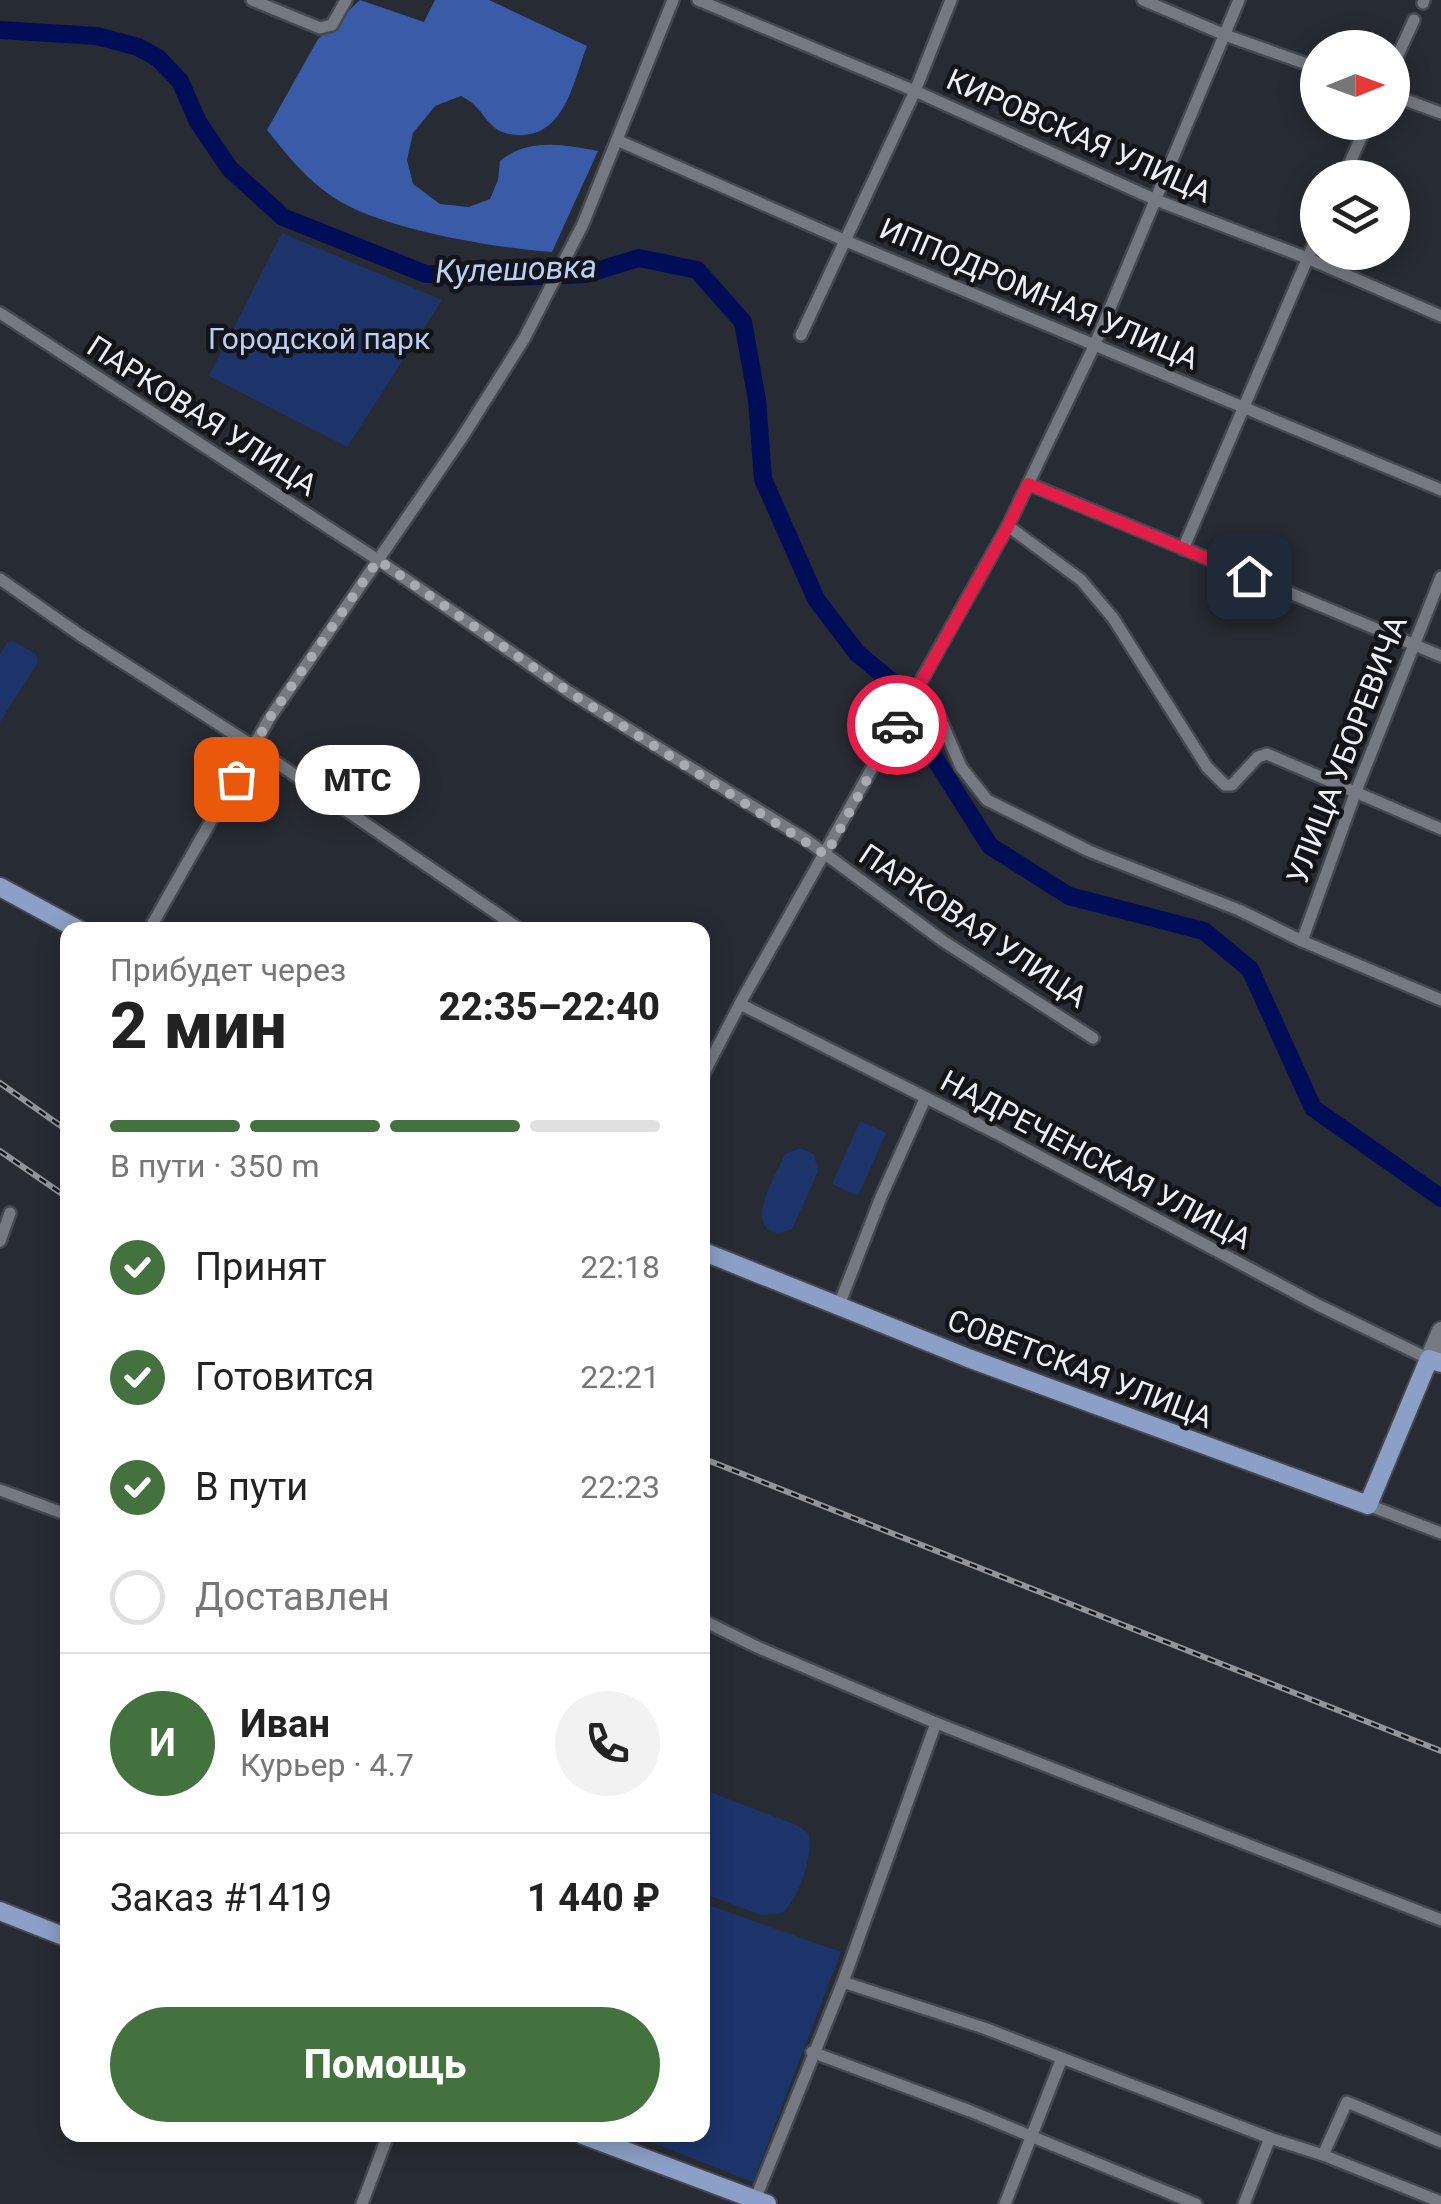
<!DOCTYPE html>
<html lang="ru">
<head>
<meta charset="utf-8">
<style>
  body { margin:0; font-family:Roboto,sans-serif; background:#f2f2f2; color:#222; height:100vh; display:flex; flex-direction:column; font-size:38px; white-space:nowrap }
  * { box-sizing:border-box; margin:0 }
  p { font-size:32px; color:#767676 }
  .icon { flex:none; width:55px; height:55px; fill:none; stroke:currentColor; stroke-width:2; stroke-linecap:round; stroke-linejoin:round }
  .map { position:relative; flex:1; overflow:hidden }
  .panel { position:absolute; left:60px; top:922px; width:650px; height:1220px; display:flex; flex-direction:column; background:#fff; border-radius:20px; box-shadow:0 5px 25px #0003 }
  .panel>* { flex:none }
  .needle { width:65px; rotate:89deg }
  .fabs { position:absolute; left:1300px; top:30px; display:grid; gap:20px }
  .fabs a { display:grid; place-items:center; width:110px; height:110px; border-radius:50%; background:#fff; box-shadow:0 5px 25px #0003; font-size:50px }
  .pin { position:absolute; display:grid; place-items:center; width:85px; height:85px; color:#fff; margin:-42px; border-radius:20px; box-shadow:0 5px 15px #0006 }
  .courier { position:absolute; display:grid; place-items:center; width:100px; height:100px; margin:-50px; border:8px solid #e11d48; border-radius:50%; background:#fff; color:#222; box-shadow:0 2px 12px #0007 }
  .bubble { position:absolute; height:70px; border-radius:35px; background:#fff; box-shadow:0 5px 25px #0003; font-size:32px; font-weight:800; line-height:70px; text-align:center }
  .overview em { font-style:normal; font-weight:800 }
  .overview div { display:flex; flex-direction:column-reverse }
  .overview { display:flex; align-items:center; justify-content:space-between; height:170px; padding:0 50px }
  h1 { font-size:65px; font-weight:800; line-height:75px }
  .bar { display:grid; grid-template-columns:repeat(4,1fr); gap:15px 10px; align-content:center; height:120px; padding:0 50px }
  .bar i { height:12px; border-radius:8px; background:#e0e0e0 }
  .bar .current { background:#43723f }
  .bar p { grid-column:span 4 }
  .line { display:flex; align-items:center; gap:25px; padding:0 50px; border-top:2px solid #e0e0e0 }
  .line div { flex:1 }
  .round { display:grid; place-items:center; flex:none; width:105px; height:105px; border-radius:52px; background:#f2f2f2 }
  ol { padding:0 50px; list-style:none }
  li { display:flex; align-items:center; gap:30px; height:110px }
  li p { margin-inline-start:auto }
  li .icon { padding:10px; border-radius:50%; background:#43723f; color:#fff; stroke-width:4 }
  li:last-child { color:#767676 }
  li i { width:55px; height:55px; border:5px solid #e0e0e0; border-radius:50% }
  .primary-button { display:flex; gap:20px; margin-top:auto; padding:20px 50px }
  .primary-button a { flex:1; height:115px; border-radius:60px; background:#43723f; color:#fff; font-size:40px; font-weight:800; line-height:115px; text-align:center }
  .map>svg:first-child { display:block }
  .green { fill:#1d346a }
  .forest { fill:#395ba8 }
  .lines { fill:none; stroke-linecap:round; stroke-linejoin:round }
  .river { stroke:#010e57; stroke-width:18 }
  .minor-casing { stroke:#45494f; stroke-width:16 }
  .secondary-casing { stroke:#45494f; stroke-width:22 }
  .primary-casing { stroke:#45494f; stroke-width:22 }
  .minor { stroke:#757982; stroke-width:11 }
  .secondary { stroke:#757982; stroke-width:18 }
  .primary { stroke:#8c9fc6; stroke-width:18 }
  .rail-casing { stroke:#92969c; stroke-width:6 }
  .rail { stroke:#121417; stroke-width:2.5; stroke-dasharray:8; stroke-linecap:butt }
  .done { stroke:#a8abb1; stroke-width:10; stroke-dasharray:0 18 }
  .route { stroke:#e11d48; stroke-width:12 }
  .labels { text-anchor:middle; stroke-width:9; stroke-linejoin:round; paint-order:stroke }
  .street-label { font-size:30px; fill:#edf0f5; stroke:#121417 }
  .park-label { font-size:30px; fill:#b9cef9; stroke:#121417 }
  .water-label { font-size:32px; font-style:italic; fill:#bacff9; stroke:#121417 }
</style>
</head>
<body>
<div class="map">
<svg width="1441" height="2204" viewBox="0 0 1441 2204">
  <rect width="100%" height="100%" fill="#272b33"/>
  <g class="green">
    <polygon points="282,233 442,300 347,447 209,376"/>
    <polygon points="13,641 36,654 38,662 0,722 0,654 7,643"/>
    <polygon points="860,1121 886,1133 858,1196 832,1184"/>
    <path d="M800 1148 814 1154 818 1172 792 1229C785 1232 777 1235 769 1230 749 1217 778 1171 785 1154Z"/>
    <path d="M702 1789 797 1825 809 1834C813 1857 799 1896 783 1913L761 1915 703 1893Z"/>
    <polygon points="703,1903 841,1952 753,2182 633,2135 702,2135"/>
  </g>
  <path class="forest" d="M360 0 424 22 435 0H489L587 46C574 79 566 132 524 135 515 136 503 134 495 128 480 115 482 107 461 96L435 106 413 133 407 160 413 184 440 204 469 207 490 199 498 180 500 161C527 138 564 144 598 151L552 252C495 248 379 229 333 197 306 179 287 155 267 130L318 39Z"/>
  <g class="lines">
    <polyline class="river" points="0,30 97,36 138,47 158,58 180,81 198,122 230,169 283,217 426,274 512,277 586,274 639,258 697,270 743,322 757,400 763,479 816,599 857,653 893,683 930,751 990,846 1069,896 1204,931 1250,969 1313,1108 1441,1198"/>
    <g class="minor-casing">
      <g id="minor">
        <polyline points="252,0 320,28 332,25 346,0"/>
        <polyline points="698,0 915,91 1156,200 1307,258 1441,316"/>
        <polyline points="1143,0 1225,35 1318,68"/>
        <polyline points="1423,3 1424,0"/>
        <polyline points="1392,68 1414,20"/>
        <polyline points="1392,95 1441,113"/>
        <polyline points="619,141 846,241 1441,490"/>
        <polyline points="1343,178 1368,122"/>
        <polyline points="0,313 378,560 569,692 805,839 943,941 1093,1038"/>
        <polyline points="801,335 915,91 951,0"/>
        <polyline points="1029,484 1441,656"/>
        <polyline points="1008,526 1081,580 1113,618 1207,767 1225,785 1232,785 1258,757 1267,754 1441,829"/>
        <polyline points="1183,549 1318,234"/>
        <polyline points="0,579 80,635 245,741 521,930"/>
        <polyline points="934,704 961,767 987,800 1089,851 1239,910 1302,941 1441,1000"/>
        <polyline points="149,930 269,719 461,439 524,339 583,224 673,0"/>
        <polyline points="1302,941 1356,791 1441,577"/>
        <polyline points="740,1004 996,1133 1318,1305 1429,1359"/>
        <polyline points="702,1077 743,998 1008,526 1095,344 1239,0"/>
        <polyline points="0,1241 10,1213"/>
        <polyline points="839,1305 881,1197 925,1099"/>
        <polyline points="0,1490 68,1515"/>
        <polyline points="1368,1505 1441,1533"/>
        <polyline points="702,1620 757,1647 936,1723 1441,1920"/>
        <polyline points="843,1982 936,1723"/>
        <polyline points="812,2052 970,2111 1196,2204"/>
        <polyline points="1323,2155 1441,2202"/>
        <polyline points="755,2200 843,1982 984,2028 1270,2138"/>
        <polyline points="362,2204 388,2135"/>
        <polyline points="1005,2204 1062,2058"/>
        <polyline points="1244,2204 1270,2138 1323,2155 1347,2102 1441,2142"/>
      </g>
    </g>
    <g class="secondary-casing">
      <polyline id="secondary" points="1429,1359 1441,1331"/>
    </g>
    <g class="primary-casing">
      <g id="primary">
        <polyline points="0,887 79,930"/>
        <polyline points="702,1251 968,1358 1368,1505 1429,1359 1441,1363"/>
        <polyline points="0,1911 68,1938"/>
        <polyline points="583,2135 767,2204"/>
      </g>
    </g>
    <use href="#minor" class="minor"/>
    <use href="#secondary" class="secondary"/>
    <use href="#primary" class="primary"/>
    <g class="rail-casing">
      <g id="rail">
        <polyline points="0,1083 68,1131"/>
        <polyline points="0,1151 68,1198"/>
        <polyline points="702,1458 1441,1751"/>
      </g>
    </g>
    <use href="#rail" class="rail"/>
  </g>
  <g class="lines">
    <polyline class="done" points="236,779 269,719 378,560 569,692 826,855 897,725"/>
    <polyline class="route" points="897,725 1008,526 1028,484 1249,576"/>
  </g>
  <g class="labels">
    <g class="street-label">
      <text transform="translate(1079 136) rotate(24)" y="10">КИРОВСКАЯ УЛИЦА</text>
      <text transform="translate(1039 294) rotate(23)" y="10">ИППОДРОМНАЯ УЛИЦА</text>
      <text transform="translate(202 416) rotate(33)" y="10">ПАРКОВАЯ УЛИЦА</text>
      <text transform="translate(1347 750) rotate(-69)" y="10">УЛИЦА УБОРЕВИЧА</text>
      <text transform="translate(973 926) rotate(34)" y="10">ПАРКОВАЯ УЛИЦА</text>
      <text transform="translate(1096 1160) rotate(28)" y="10">НАДРЕЧЕНСКАЯ УЛИЦА</text>
      <text transform="translate(1080 1369) rotate(21)" y="10">СОВЕТСКАЯ УЛИЦА</text>
    </g>
    <g class="park-label">
      <text x="319" y="349">Городской парк</text>
    </g>
    <g class="water-label">
      <text transform="translate(516 269) rotate(-2)" y="11">Кулешовка</text>
    </g>
  </g>
</svg>
<div class="fabs">
<a><svg class="needle" viewBox="-14 -14 28 28"><path d="M0-13l5 13h-10z" fill="#e53935"/><path d="M0 13l5-13h-10z" fill="#767676"/></svg></a>
<a><svg class="icon" aria-label="layers" viewBox="0 0 24 24"><path d="M12 4l9 5-9 5-9-5zM3 14l9 5 9-5"/></svg></a>
</div>
<div class="pin" style="left:236px;top:779px;background:#ea580c"><svg class="icon" aria-label="bag" viewBox="0 0 24 24"><path d="M5 8h14l-1 12H6zM9 8a3 3 0 0 1 6 0"/></svg></div>
<div class="pin" style="left:1249px;top:576px;background:#1f2937"><svg class="icon" aria-label="home" viewBox="0 0 24 24"><path d="M3 11l9-7 9 7M6 9v11h12V9"/></svg></div>
<div class="courier" style="left:897px;top:725px"><svg class="icon" aria-label="car" viewBox="0 0 24 24"><path d="M5 17H2v-5l4-1 3-4h7l3 4 3 1v5h-3M9 17h6M6 11h13"/><circle cx="7" cy="17" r="2"/><circle cx="17" cy="17" r="2"/></svg></div>
<div class="bubble" style="left:295px;top:745px;width:125px">МТС</div>
<section class="panel">
<div class="overview"><div><h1>2 мин</h1><p>Прибудет через</p></div><em>22:35–22:40</em></div>
<div class="bar"><i class="current"></i><i class="current"></i><i class="current"></i><i></i><p>В пути · 350 m</p></div>
<ol>
<li><svg class="icon" aria-label="check" viewBox="0 0 24 24"><path d="M5 12l5 5 9-10"/></svg>Принят<p>22:18</p></li>
<li><svg class="icon" aria-label="check" viewBox="0 0 24 24"><path d="M5 12l5 5 9-10"/></svg>Готовится<p>22:21</p></li>
<li><svg class="icon" aria-label="check" viewBox="0 0 24 24"><path d="M5 12l5 5 9-10"/></svg>В пути<p>22:23</p></li>
<li><i></i>Доставлен</li>
</ol>
<div class="line" style="height:180px"><b class="round" style="background:#43723f;color:#fff">И</b><div><b>Иван</b><p>Курьер · 4.7</p></div><a class="round"><svg class="icon" aria-label="phone" viewBox="0 0 24 24"><path d="M5 4h4l2 5-3 2q2 4 5 5l2-3 5 2v4C11 20 4 13 5 4z"/></svg></a></div>
<div class="line" style="height:130px"><div>Заказ #1419</div><b>1 440 ₽</b></div>
<div class="primary-button"><a>Помощь</a></div>
</section>
</div>
</body>
</html>
